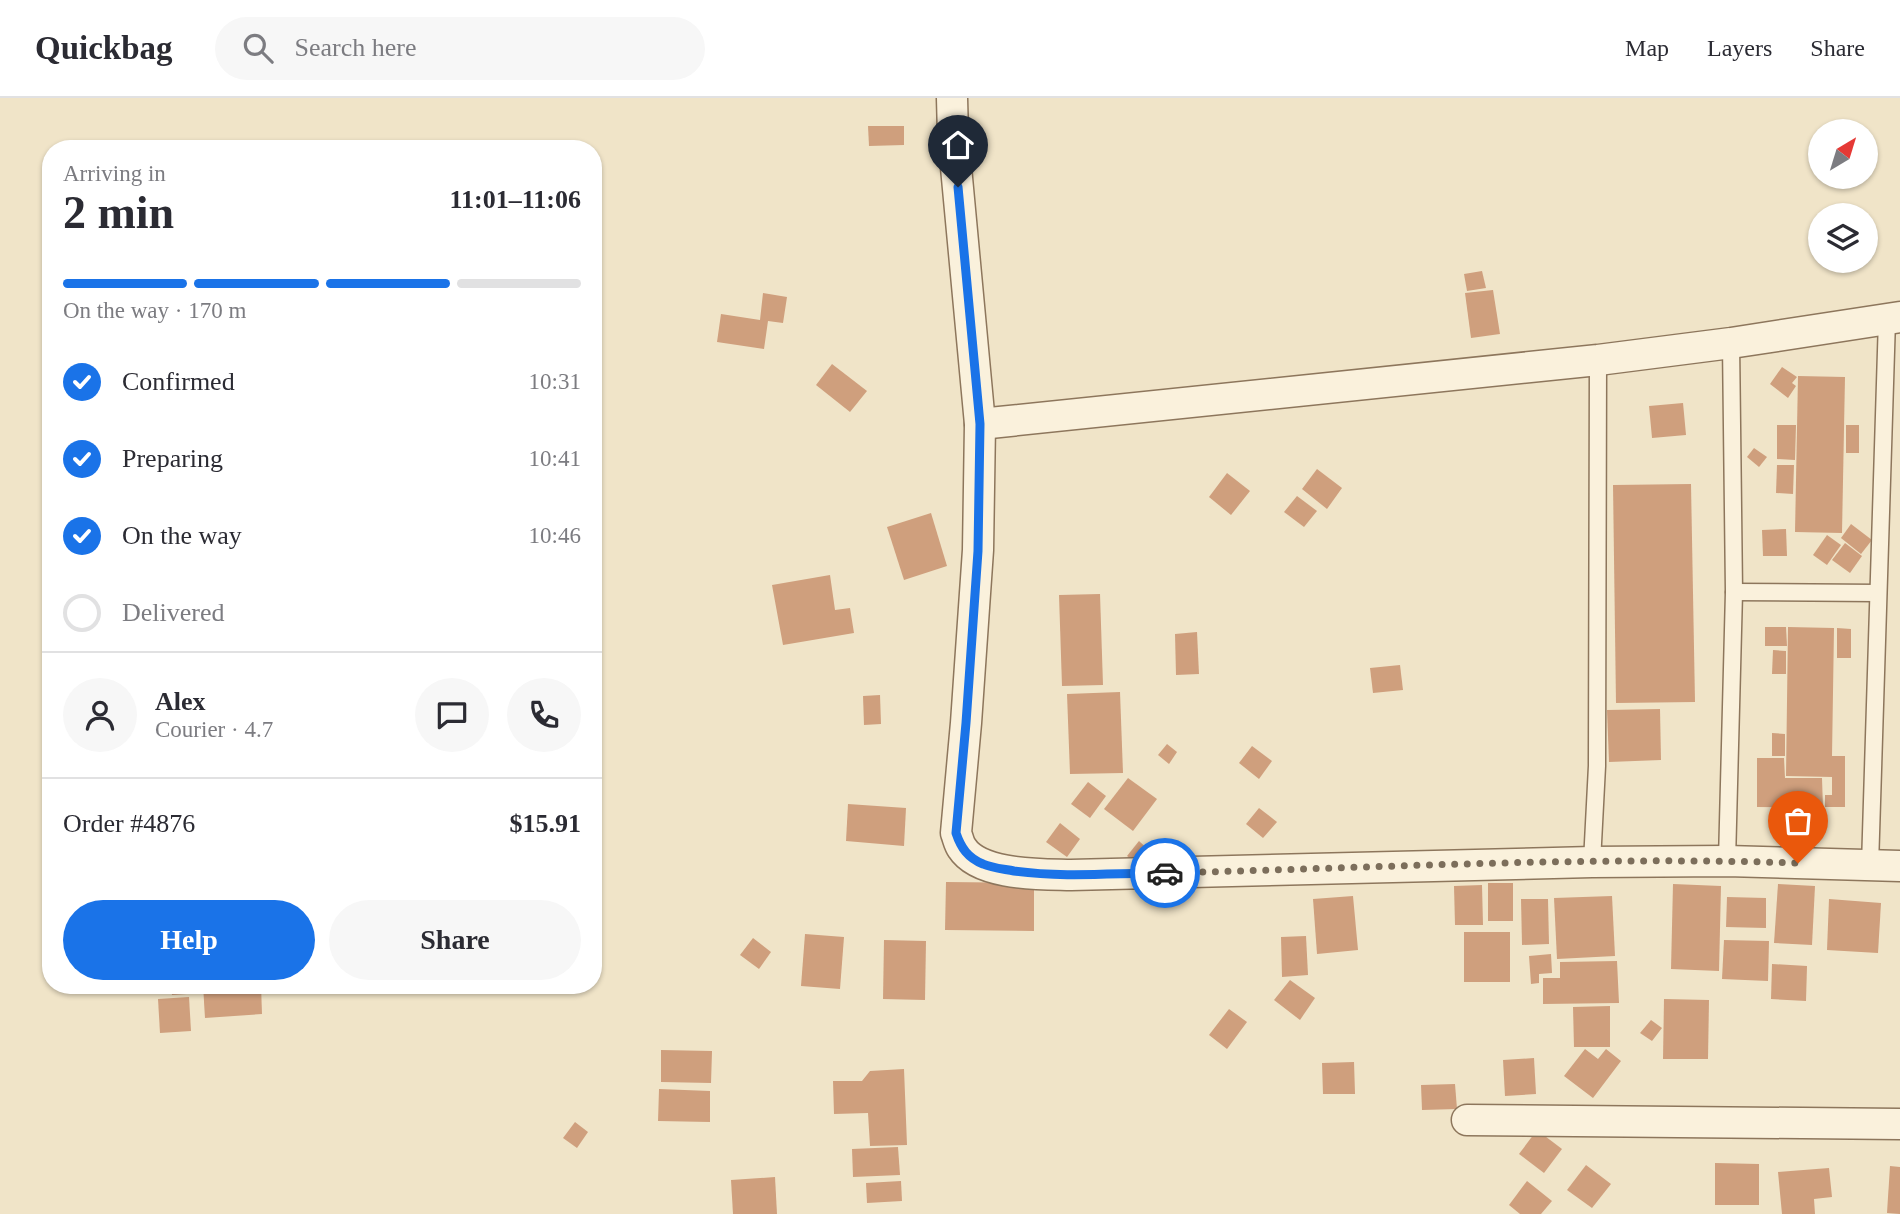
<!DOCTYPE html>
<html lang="en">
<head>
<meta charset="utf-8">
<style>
  body { margin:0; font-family:Georgia,serif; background:#f7f7f7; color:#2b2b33; height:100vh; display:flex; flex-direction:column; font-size:26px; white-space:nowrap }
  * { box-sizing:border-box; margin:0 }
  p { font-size:23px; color:#7c7c81 }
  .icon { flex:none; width:38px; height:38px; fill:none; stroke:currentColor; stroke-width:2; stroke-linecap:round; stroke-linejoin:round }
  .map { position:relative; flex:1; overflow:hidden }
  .sheet { position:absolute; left:42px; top:42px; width:560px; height:854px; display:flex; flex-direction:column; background:#fff; border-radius:28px; box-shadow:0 2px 5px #0004 }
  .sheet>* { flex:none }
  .needle { width:46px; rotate:38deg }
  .buttons { position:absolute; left:1808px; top:21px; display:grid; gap:14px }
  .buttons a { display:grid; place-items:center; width:70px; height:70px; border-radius:50%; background:#fff; box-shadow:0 2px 5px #0004; font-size:35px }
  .pin { position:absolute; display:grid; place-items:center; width:60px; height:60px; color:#fff; margin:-72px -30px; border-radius:50% 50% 50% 0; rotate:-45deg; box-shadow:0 0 7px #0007 }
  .pin .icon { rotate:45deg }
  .courier { position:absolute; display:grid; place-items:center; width:70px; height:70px; margin:-35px; border:5px solid #1a73e8; border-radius:50%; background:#fff; color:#222; box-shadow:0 2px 9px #0007 }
  .head em { font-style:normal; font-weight:600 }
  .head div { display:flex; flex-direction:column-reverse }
  .head { display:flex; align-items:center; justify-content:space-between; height:119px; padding:0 21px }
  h1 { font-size:46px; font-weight:600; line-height:52px }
  .bar { display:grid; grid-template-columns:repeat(4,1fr); gap:10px 7px; align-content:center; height:84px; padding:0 21px }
  .bar i { height:9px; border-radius:5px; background:#e1e1e2 }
  .bar .selected { background:#1a73e8 }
  .bar p { grid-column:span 4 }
  .line { display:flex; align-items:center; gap:18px; padding:0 21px; border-top:2px solid #e1e1e2 }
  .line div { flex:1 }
  .round { display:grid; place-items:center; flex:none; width:74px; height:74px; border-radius:37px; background:#f7f7f7 }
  ol { padding:0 21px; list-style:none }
  li { display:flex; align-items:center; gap:21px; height:77px }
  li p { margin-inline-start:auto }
  li .icon { padding:7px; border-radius:50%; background:#1a73e8; color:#fff; stroke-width:4 }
  li:last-child { color:#7c7c81 }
  li i { width:38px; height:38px; border:4px solid #e1e1e2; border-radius:50% }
  .cta { display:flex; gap:14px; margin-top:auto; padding:14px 21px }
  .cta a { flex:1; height:80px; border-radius:42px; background:#1a73e8; color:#fff; font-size:28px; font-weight:600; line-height:80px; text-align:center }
  .cta a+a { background:#f7f7f7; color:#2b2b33 }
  header { display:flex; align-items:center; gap:42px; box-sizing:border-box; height:98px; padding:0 35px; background:#fff; border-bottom:2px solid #e1e1e2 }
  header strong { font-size:33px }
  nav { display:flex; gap:38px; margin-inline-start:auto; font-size:24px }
  .search { width:490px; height:63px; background:#f7f7f7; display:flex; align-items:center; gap:18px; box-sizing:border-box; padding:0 24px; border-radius:38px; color:#7c7c81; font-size:26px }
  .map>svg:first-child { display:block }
  .building { fill:#cf9f7d }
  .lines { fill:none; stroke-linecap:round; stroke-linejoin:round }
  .service-casing { stroke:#8d765c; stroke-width:19 }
  .minor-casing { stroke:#8d765c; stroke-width:33 }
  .service { stroke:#faf1dc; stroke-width:16 }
  .minor { stroke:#faf1dc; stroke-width:30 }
  .done { stroke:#7c6e5b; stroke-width:7; stroke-dasharray:0 12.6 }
  .route { stroke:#1a73e8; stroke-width:9 }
</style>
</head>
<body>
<header>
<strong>Quickbag</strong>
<div class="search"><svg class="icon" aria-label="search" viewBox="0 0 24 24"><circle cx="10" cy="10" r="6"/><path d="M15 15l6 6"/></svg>Search here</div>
<nav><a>Map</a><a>Layers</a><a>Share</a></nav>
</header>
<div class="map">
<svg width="1900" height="1116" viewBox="0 0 1900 1116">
  <rect width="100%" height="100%" fill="#f0e4c8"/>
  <g class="building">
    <polygon points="868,28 904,28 904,47 869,48"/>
    <polygon points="1482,173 1486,190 1467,193 1464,176"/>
    <polygon points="1493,192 1500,236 1471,240 1465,195"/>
    <polygon points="763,195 787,199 783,225 768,223 764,251 717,244 721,216 760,222"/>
    <polygon points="832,266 867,293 850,314 816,287"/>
    <polygon points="1782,269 1797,279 1792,285 1796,288 1788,300 1770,286"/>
    <polygon points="1798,278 1845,279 1842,435 1795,434"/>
    <polygon points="1683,305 1686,337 1652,340 1649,308"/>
    <polygon points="1777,327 1796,327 1795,362 1777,361"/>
    <rect x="1846" y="327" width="13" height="28"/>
    <polygon points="1754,350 1767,359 1759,369 1747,359"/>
    <polygon points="1777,367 1794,367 1793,396 1776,395"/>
    <polygon points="1317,371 1342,390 1327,411 1302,391"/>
    <polygon points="1227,375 1250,393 1231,417 1209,399"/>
    <polygon points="1691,386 1695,604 1616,605 1613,387"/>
    <polygon points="1297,398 1317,413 1304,429 1284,414"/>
    <polygon points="931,415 947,468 904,482 887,429"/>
    <polygon points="1851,426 1872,442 1861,456 1841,440"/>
    <polygon points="1786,431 1787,458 1763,458 1762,432"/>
    <polygon points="1827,437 1841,447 1827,467 1813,457"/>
    <polygon points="1845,445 1862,458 1850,475 1832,462"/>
    <polygon points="830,477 835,512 850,510 854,535 783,547 772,487"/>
    <polygon points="1100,496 1103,587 1062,588 1059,497"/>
    <polygon points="1765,529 1786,529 1787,548 1765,548"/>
    <polygon points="1788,529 1834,530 1832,658 1845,658 1845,709 1825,709 1825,697 1832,697 1832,679 1786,678"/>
    <polygon points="1837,530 1851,531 1851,560 1837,560"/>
    <polygon points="1197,534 1199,576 1176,577 1175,536"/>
    <polygon points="1773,552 1786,553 1786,576 1772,576"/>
    <polygon points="1400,567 1403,592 1373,595 1370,570"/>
    <polygon points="1120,594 1123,675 1070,676 1067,596"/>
    <polygon points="880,597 881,626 864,627 863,598"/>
    <polygon points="1660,611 1661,662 1609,664 1607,612"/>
    <polygon points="1772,635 1785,636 1785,658 1772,658"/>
    <polygon points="1167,646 1177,654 1169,666 1158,657"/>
    <polygon points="1252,648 1272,663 1259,681 1239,665"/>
    <polygon points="1757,660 1784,660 1785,680 1822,680 1823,710 1757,709"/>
    <polygon points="1128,680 1157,701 1133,733 1104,711"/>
    <polygon points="1088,684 1106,698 1090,720 1071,706"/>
    <polygon points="848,706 906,710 904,748 846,743"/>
    <polygon points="1259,710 1277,724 1263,740 1246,726"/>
    <polygon points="1060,725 1080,741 1067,759 1046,744"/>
    <polygon points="1139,743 1151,754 1140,768 1127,758"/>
    <polygon points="946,784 1034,785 1034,833 945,832"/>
    <rect x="1488" y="785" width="25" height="38"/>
    <polygon points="1673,786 1721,788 1719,873 1671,871"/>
    <polygon points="1778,786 1815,788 1812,847 1774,845"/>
    <polygon points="1482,787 1483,827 1455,827 1454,788"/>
    <polygon points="1353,798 1358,852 1317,856 1313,801"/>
    <polygon points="1612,798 1615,858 1557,861 1554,800"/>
    <polygon points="1727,799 1766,800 1766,830 1726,829"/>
    <polygon points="1521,801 1548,801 1549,846 1522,847"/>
    <polygon points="1829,801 1881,805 1878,855 1827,852"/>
    <rect x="1464" y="834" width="46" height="50"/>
    <polygon points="805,836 844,839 840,891 801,888"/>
    <polygon points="1306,838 1308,877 1282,879 1281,839"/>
    <polygon points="753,840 771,854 759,871 740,857"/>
    <polygon points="884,842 926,843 925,902 883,901"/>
    <polygon points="1724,842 1769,843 1768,883 1722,881"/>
    <polygon points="1551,856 1552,875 1539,876 1539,885 1531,886 1529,858"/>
    <polygon points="1617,863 1619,905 1543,906 1543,880 1560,880 1560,864"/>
    <polygon points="1772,866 1807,868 1806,903 1771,901"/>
    <polygon points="1290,882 1315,900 1300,922 1274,902"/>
    <polygon points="171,887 201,887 202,895 172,897"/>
    <polygon points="203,887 261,887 262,916 205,920"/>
    <polygon points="189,899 191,933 160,935 158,901"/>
    <polygon points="1664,901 1709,902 1708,961 1663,961"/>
    <polygon points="1610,908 1610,949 1574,949 1573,909"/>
    <polygon points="1229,911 1247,924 1227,951 1209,937"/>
    <polygon points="1651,922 1662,930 1652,943 1640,935"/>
    <polygon points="1585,951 1598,961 1606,951 1621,963 1593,1000 1564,978"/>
    <polygon points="661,952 712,953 711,985 661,984"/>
    <polygon points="1534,960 1536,996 1505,998 1503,962"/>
    <polygon points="1354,964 1355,996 1323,996 1322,965"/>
    <polygon points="904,971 907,1047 870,1048 868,1015 834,1016 833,983 862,983 870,973"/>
    <polygon points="1455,986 1457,1011 1422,1012 1421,987"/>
    <polygon points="659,991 710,993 710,1024 658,1023"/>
    <polygon points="575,1024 588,1034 577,1050 563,1040"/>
    <polygon points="1537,1032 1562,1051 1544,1075 1519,1056"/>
    <polygon points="898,1049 900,1077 853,1079 852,1051"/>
    <polygon points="1715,1065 1759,1066 1759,1107 1715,1107"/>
    <polygon points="1586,1067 1611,1086 1592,1110 1567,1092"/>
    <polygon points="1890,1068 1900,1069 1900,1116 1887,1115"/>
    <polygon points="1829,1070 1832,1099 1814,1101 1815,1116 1782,1116 1778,1074"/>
    <polygon points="775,1079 777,1116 733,1116 731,1082"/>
    <polygon points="901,1083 902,1103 867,1105 866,1085"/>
    <polygon points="1527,1083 1552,1103 1541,1116 1520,1116 1509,1107"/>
  </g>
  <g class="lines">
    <g class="service-casing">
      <g id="service">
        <polyline points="1734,494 1878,495"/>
        <polyline points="1727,763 1734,494 1731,245"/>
        <polyline points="1592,764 1597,668 1598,262"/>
        <polyline points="1870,768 1887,221"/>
      </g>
    </g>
    <g class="minor-casing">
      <g id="minor">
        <path d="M952 0 953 37 980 326 978 452 966 625 956 735C958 740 959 746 962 750 980 778 1042 776 1071 777L1592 764 1727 763 1900 768"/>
        <polyline points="980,326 1598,262 1731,245 1900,219"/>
        <polyline points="1467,1022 1900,1026"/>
      </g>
    </g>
    <use href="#service" class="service"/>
    <use href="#minor" class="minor"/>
  </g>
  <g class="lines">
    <path class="done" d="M1165 775C1376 770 1587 758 1798 765"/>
    <path class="route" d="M958 89 980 326 978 453 966 625 956 735C961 750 968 760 983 766 992 770 1004 771 1014 773 1064 780 1115 775 1165 775"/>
  </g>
</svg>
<div class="buttons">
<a><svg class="needle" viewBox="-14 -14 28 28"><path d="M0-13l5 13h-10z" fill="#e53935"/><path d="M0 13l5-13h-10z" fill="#7c7c81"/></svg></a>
<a><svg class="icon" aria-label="layers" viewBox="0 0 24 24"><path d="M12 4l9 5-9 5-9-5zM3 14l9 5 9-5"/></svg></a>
</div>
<div class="pin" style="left:1798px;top:765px;background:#ea580c"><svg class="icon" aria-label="bag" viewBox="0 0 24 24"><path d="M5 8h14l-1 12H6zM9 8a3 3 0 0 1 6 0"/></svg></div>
<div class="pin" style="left:958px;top:89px;background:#1f2937"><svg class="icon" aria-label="home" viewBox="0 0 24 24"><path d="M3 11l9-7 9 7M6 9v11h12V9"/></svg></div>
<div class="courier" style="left:1165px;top:775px"><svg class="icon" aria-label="car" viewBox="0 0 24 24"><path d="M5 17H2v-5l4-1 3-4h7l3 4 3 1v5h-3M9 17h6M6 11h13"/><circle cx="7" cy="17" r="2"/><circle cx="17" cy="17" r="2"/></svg></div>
<section class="sheet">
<div class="head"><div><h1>2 min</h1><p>Arriving in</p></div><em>11:01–11:06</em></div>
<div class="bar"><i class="selected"></i><i class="selected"></i><i class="selected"></i><i></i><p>On the way · 170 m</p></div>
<ol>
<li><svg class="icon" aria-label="check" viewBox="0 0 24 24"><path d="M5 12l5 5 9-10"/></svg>Confirmed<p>10:31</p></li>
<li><svg class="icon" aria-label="check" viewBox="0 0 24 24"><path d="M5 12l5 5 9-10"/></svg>Preparing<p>10:41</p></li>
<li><svg class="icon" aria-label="check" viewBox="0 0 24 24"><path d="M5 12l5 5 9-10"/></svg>On the way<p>10:46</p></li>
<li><i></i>Delivered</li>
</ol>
<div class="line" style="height:126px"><a class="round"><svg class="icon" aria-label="person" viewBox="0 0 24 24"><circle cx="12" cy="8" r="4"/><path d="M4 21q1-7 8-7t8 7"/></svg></a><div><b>Alex</b><p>Courier · 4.7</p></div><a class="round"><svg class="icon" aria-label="chat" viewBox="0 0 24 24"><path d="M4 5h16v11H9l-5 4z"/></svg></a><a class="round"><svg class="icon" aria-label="phone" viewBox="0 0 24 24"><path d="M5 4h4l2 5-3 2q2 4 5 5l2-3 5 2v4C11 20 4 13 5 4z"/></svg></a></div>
<div class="line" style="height:91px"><div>Order #4876</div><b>$15.91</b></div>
<div class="cta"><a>Help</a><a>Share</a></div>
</section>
</div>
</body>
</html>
